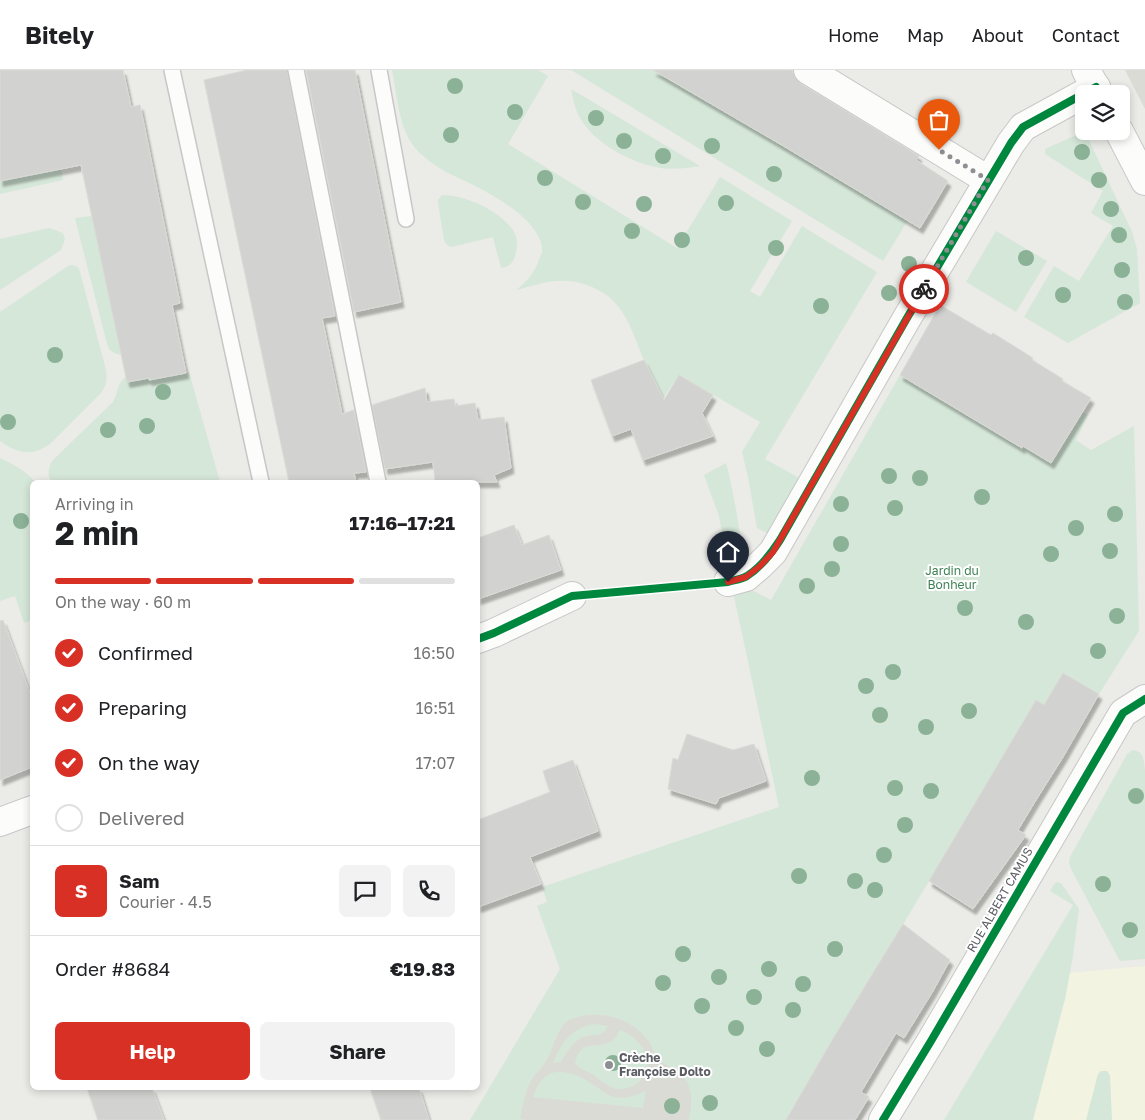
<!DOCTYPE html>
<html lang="en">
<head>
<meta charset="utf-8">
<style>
  body { margin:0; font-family:"Golos Text",sans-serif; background:#f2f2f2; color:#202124; height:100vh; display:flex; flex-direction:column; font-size:19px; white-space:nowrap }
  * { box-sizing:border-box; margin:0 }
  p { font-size:16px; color:#757577 }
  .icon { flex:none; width:28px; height:28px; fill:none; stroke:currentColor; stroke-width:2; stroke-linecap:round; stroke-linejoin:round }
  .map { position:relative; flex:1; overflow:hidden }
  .details { position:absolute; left:30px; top:410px; width:450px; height:610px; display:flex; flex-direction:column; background:#fff; border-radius:8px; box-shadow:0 2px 8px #0003 }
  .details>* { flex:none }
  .fabs { position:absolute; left:1075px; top:15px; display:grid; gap:10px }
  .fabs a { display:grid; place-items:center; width:55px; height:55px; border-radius:8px; background:#fff; box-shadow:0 2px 8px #0003; font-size:25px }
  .pin { position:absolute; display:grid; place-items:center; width:42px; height:42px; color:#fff; margin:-51px -21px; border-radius:50% 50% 50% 0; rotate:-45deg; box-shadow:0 0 5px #0007 }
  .pin .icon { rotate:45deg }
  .courier { position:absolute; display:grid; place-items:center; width:50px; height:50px; margin:-25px; border:4px solid #d93025; border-radius:50%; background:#fff; color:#222; box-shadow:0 1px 6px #0007 }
  .summary em { font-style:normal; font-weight:700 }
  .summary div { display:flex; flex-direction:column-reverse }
  .summary { display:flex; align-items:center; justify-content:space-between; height:85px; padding:0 25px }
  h1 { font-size:32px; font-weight:700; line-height:38px }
  .bar { display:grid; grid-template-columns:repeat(4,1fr); gap:8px 5px; align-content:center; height:60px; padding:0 25px }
  .bar i { height:6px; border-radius:4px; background:#e0e0e0 }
  .bar .active { background:#d93025 }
  .bar p { grid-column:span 4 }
  .line { display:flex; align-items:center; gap:12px; padding:0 25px; border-top:1px solid #e0e0e0 }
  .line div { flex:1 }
  .round { display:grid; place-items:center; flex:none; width:52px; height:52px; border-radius:8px; background:#f2f2f2 }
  ol { padding:0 25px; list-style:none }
  li { display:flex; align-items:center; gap:15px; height:55px }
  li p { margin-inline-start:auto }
  li .icon { padding:5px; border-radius:50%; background:#d93025; color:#fff; stroke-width:4 }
  li:last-child { color:#757577 }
  li i { width:28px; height:28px; border:2px solid #e0e0e0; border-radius:50% }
  .action { display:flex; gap:10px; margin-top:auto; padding:10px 25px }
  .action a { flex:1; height:58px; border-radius:8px; background:#d93025; color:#fff; font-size:20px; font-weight:700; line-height:58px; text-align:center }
  .action a+a { background:#f2f2f2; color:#202124 }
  header { display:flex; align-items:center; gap:30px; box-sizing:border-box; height:70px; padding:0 25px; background:#fff; border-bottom:1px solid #e0e0e0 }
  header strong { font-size:24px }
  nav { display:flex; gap:28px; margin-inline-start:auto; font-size:18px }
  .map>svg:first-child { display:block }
  .commercial { fill:#f3f3e1 }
  .education { fill:#dbdbd5 }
  .green { fill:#d5e7d8 }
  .building { fill:#d2d2d0; stroke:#dadad6; filter:url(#shadow) }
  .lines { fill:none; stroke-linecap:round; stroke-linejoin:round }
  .lane-casing { stroke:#c7c7c7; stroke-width:18 }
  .street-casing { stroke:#c7c7c7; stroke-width:30 }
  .secondary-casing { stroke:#c8c9c9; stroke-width:30 }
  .lane { stroke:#fcfcfb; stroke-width:15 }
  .street { stroke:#fcfcfb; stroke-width:28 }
  .secondary { stroke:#fcfcfb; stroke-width:28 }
  .cycleway-casing { stroke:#fff; stroke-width:11 }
  .cycleway { stroke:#00873e; stroke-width:8 }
  .tree { fill:#8bb196 }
  .done { stroke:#8e8f92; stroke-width:5; stroke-dasharray:0 9 }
  .route { stroke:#d93025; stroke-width:6 }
  .poi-dot { fill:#8e8f92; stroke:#fff; stroke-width:2 }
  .labels { text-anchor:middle; stroke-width:4; stroke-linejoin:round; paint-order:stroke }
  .park-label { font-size:12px; fill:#3d8154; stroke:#fff }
  .street-label { font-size:12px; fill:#5c5e64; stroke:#fff }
  .poi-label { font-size:12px; font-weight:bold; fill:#5c5e64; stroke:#fff; text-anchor:start }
</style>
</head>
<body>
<header>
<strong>Bitely</strong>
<nav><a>Home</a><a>Map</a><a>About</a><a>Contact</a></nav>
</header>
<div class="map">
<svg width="1145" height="1050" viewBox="0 0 1145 1050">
  <defs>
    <filter id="shadow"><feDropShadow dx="3" dy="5.5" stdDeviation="1" flood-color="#0004"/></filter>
  </defs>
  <rect width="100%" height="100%" fill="#ebebe7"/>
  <polygon class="commercial" points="1145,896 1145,1050 949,1050 1036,906"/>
  <g class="education">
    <polygon points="1125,0 1145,0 1145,39"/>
    <polygon points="574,915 679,977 702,1050 493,1050"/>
  </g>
  <g class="green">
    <path d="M392 0H538L548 6 508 74 677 178 720 107 792 151 750 221 760 227 802 156 877 202 765 389 812 415 780 470 757 458 748 407 742 382 760 352 679 305 663 328C656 315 649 302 644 290 631 260 625 230 592 217 580 212 570 210 558 211 544 211 530 217 516 220 527 212 534 203 539 190 539 190 541 184 542 183 545 156 502 130 481 119 461 108 439 101 422 85 398 64 398 29 392 0Z"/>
    <polygon points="571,0 653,0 908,150 883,191"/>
    <path d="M571 19 700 96C687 98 674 100 661 98 633 94 595 74 580 48 575 39 573 29 571 19Z"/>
    <polygon points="1079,64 1084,65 1088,68 1132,162 1137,179 1140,233 1068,273 1024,247 1054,196 1079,211 1113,156 1091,143 1103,121 1045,84 1045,80 1047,78"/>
    <polygon points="61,99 63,110 0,124 0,111"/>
    <path d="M442 125C466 125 504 142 515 164 518 170 517 180 515 186 513 193 509 197 501 198L493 167 451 177 446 174 444 170 438 133V130Z"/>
    <path d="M92 146 121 285C113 283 110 282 107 274L75 148Z"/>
    <polygon points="49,158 63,163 65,169 61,180 0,220 0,169"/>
    <polygon points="996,161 1047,191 1016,242 966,212"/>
    <path d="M72 195C76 196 79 197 80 202L106 300C107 309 107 315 101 323L51 373C33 387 18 384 0 371V242L68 196Z"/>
    <path d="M189 302 220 412H52C47 405 48 399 52 391L113 332C118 324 117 312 126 307L128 312 149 308V310Z"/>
    <path d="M900 305 1021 377 1023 376 1051 393 1083 342 1088 345 1076 370 1091 380 1134 356 1139 561 1099 624 1064 603 1044 635 1036 630 956 766 786 1050H689C692 1031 695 1015 677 1002 671 997 663 994 658 989 653 983 652 974 647 969 631 949 603 940 578 947 573 948 568 950 565 953 554 965 553 982 544 994 541 1000 535 1003 532 1009 525 1021 523 1035 520 1049L527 1050H470L560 899 537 836 547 832 542 817 779 737 734 526 752 520 771 530Z"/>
    <path d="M0 388C14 395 25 400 35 412H32V550L24 553 15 526 0 531Z"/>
    <path d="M726 393C730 406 744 473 740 483 738 488 732 491 728 493L719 446 704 405Z"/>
    <path d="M1133 680C1144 681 1144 691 1145 701V889L1120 891 1071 799 1069 792 1070 787 1125 688 1127 684Z"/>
    <polygon points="1057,812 1061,813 1079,839 1073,886 1065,929 1033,1050 944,1050 1073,835 1050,821 1054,814"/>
    <path d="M596 954 608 956C602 969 593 963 583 967 573 972 566 982 561 992L553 993C561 973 573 956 596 954Z"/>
    <path d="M620 960C625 962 629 964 634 968 648 980 655 1003 636 1014 631 1017 624 1020 617 1019 608 1017 601 1011 594 1005 587 1001 579 999 575 993 581 966 597 982 613 970 616 967 618 963 620 960Z"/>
    <polygon points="1101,1001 1107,1001 1110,1005 1112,1050 1086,1050 1098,1004"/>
    <path d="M555 1002C572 1001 585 1008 598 1018 602 1021 606 1024 611 1026 623 1030 635 1026 646 1021L643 1038 533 1027C537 1015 542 1006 555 1002Z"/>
  </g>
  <g class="building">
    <polygon points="0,0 123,0 131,37 140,35 180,233 172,235 186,303 149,310 149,308 127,312 81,95 0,111"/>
    <polygon points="247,0 287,0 335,246 322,248 342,344 354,340 366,402 354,403 356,412 289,412 204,10"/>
    <polygon points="306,0 355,0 401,232 354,242"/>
    <polygon points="653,0 792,0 795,8 800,13 919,86 916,90 948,111 920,158 780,74"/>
    <polygon points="940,235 991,265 993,263 1033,288 1032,290 1063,309 1062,311 1091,328 1051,393 1023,376 1022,378 900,305"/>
    <polygon points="644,290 664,330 679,305 713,325 702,343 713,366 643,390 631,359 612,366 591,310"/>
    <polygon points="425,318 427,332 454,329 455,336 475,333 478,350 504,347 511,398 494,405 497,412 435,412 433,392 385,399 372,335"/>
    <polygon points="514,455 522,475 549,465 561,500 478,529 478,468"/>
    <polygon points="3,550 32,628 32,697 0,710 0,551"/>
    <polygon points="1063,603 1099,624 1063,687 1036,730 1018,760 1026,765 973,839 929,811 1036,630 1044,635"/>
    <polygon points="687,664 733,680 754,674 766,711 719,728 716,734 668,719 673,688 678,690"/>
    <polygon points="573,690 598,761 530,787 541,814 478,837 478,750 550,722 543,701"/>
    <polygon points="903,854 950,890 933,921 904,968 896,963 861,1022 869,1027 855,1050 786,1050 834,967"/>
    <polygon points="87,1018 152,1018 164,1050 98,1050"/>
    <polygon points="370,1018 419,1018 429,1050 381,1050"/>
  </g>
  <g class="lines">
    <g class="lane-casing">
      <g id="lane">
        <polyline points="172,0 261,412"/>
        <polyline points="296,0 378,412"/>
        <polyline points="379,0 406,149"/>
      </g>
    </g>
    <g class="street-casing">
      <g id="street">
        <polyline points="808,0 988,110"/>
        <polyline points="728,512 746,507 760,495 773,482 907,248 1011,73 1023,57 1096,17"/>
        <polyline points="478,569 494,563 572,526"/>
        <polyline points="0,752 32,740"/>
        <polyline points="883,1050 931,971 1123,643 1145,629"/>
      </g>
    </g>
    <g class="secondary-casing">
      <g id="secondary">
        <polyline points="1086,0 1099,24"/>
        <polyline points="1119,61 1145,111"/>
      </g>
    </g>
    <use href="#lane" class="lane"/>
    <use href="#street" class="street"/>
    <use href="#secondary" class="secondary"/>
    <g class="cycleway-casing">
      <g id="cycleway">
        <path d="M478 569 494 563 572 526 728 512C735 510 742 509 747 506 761 497 771 484 780 470L907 248 1011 73 1023 57 1096 17"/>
        <polyline points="883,1050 931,971 1123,643 1145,629"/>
      </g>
    </g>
    <use href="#cycleway" class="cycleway"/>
  </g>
  <g class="tree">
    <circle cx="455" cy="16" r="8"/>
    <circle cx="515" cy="42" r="8"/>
    <circle cx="596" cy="48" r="8"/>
    <circle cx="451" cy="65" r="8"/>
    <circle cx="624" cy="71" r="8"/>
    <circle cx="712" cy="76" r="8"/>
    <circle cx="1082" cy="82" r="8"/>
    <circle cx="663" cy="86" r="8"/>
    <circle cx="774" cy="104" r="8"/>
    <circle cx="545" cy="108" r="8"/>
    <circle cx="1099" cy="110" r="8"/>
    <circle cx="583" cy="132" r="8"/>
    <circle cx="726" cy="133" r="8"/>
    <circle cx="644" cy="134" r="8"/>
    <circle cx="1111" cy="139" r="8"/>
    <circle cx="632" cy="161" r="8"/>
    <circle cx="1119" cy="165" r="8"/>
    <circle cx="682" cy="170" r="8"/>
    <circle cx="776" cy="178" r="8"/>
    <circle cx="1026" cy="188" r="8"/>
    <circle cx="909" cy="194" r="8"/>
    <circle cx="1122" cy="200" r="8"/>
    <circle cx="889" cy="223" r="8"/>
    <circle cx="1063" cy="225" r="8"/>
    <circle cx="1125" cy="232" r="8"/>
    <circle cx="821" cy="236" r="8"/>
    <circle cx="55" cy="285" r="8"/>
    <circle cx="163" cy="322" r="8"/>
    <circle cx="8" cy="352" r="8"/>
    <circle cx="147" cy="356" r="8"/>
    <circle cx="108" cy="360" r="8"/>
    <circle cx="889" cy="406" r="8"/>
    <circle cx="920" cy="408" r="8"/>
    <circle cx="982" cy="427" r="8"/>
    <circle cx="841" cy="434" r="8"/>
    <circle cx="895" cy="438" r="8"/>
    <circle cx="1115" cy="444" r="8"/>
    <circle cx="21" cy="451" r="8"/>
    <circle cx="1076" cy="458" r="8"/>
    <circle cx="841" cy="474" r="8"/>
    <circle cx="1110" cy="481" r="8"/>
    <circle cx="1051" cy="484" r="8"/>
    <circle cx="832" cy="499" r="8"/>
    <circle cx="807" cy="516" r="8"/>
    <circle cx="965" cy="538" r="8"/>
    <circle cx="1117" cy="546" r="8"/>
    <circle cx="1026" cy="552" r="8"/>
    <circle cx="1098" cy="581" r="8"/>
    <circle cx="893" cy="602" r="8"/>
    <circle cx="866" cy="616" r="8"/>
    <circle cx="969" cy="641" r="8"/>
    <circle cx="880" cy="645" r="8"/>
    <circle cx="926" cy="657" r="8"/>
    <circle cx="812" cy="708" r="8"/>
    <circle cx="895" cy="718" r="8"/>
    <circle cx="931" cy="721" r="8"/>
    <circle cx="1136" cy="726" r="8"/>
    <circle cx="905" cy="755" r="8"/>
    <circle cx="884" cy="785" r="8"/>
    <circle cx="799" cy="806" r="8"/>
    <circle cx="855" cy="811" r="8"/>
    <circle cx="1103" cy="814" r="8"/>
    <circle cx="875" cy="820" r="8"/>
    <circle cx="1130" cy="860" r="8"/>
    <circle cx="835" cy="879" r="8"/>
    <circle cx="683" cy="884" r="8"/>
    <circle cx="769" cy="899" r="8"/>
    <circle cx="719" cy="907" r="8"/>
    <circle cx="663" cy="913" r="8"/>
    <circle cx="803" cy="914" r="8"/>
    <circle cx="754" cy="927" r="8"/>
    <circle cx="702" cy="936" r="8"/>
    <circle cx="793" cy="940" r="8"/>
    <circle cx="736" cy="958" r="8"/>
    <circle cx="767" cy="979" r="8"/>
    <circle cx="613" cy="993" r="8"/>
    <circle cx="710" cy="1033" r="8"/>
    <circle cx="672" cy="1036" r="8"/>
  </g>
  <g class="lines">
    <polyline class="done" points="924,219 988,110 939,80"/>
    <polyline class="route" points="728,512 746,507 760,496 773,482 924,219"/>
  </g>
  <circle class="poi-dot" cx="609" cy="995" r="5"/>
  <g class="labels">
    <g class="park-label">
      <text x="952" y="505">Jardin du<tspan x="952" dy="14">Bonheur</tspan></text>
    </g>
    <g class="street-label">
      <text transform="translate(1000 830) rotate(-60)" y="4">RUE ALBERT CAMUS</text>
    </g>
    <g class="poi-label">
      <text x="619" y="992">Crèche<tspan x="619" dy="14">Françoise Dolto</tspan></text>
    </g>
  </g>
</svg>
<div class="fabs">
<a><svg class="icon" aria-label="layers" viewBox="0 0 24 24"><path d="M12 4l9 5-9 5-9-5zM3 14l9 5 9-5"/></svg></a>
</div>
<div class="pin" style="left:939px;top:80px;background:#ea580c"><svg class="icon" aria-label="bag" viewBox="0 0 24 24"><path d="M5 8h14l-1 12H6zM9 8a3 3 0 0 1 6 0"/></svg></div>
<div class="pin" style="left:728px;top:512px;background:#1f2937"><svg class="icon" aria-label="home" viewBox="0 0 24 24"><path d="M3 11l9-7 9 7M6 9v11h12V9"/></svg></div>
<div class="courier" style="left:924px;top:219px"><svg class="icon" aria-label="bike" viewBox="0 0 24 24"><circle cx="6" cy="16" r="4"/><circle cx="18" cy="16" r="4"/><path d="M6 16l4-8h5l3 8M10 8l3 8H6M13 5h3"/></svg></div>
<section class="details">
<div class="summary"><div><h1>2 min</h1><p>Arriving in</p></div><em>17:16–17:21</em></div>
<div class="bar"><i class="active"></i><i class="active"></i><i class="active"></i><i></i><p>On the way · 60 m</p></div>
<ol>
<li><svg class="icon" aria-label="check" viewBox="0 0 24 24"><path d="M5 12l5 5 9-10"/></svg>Confirmed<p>16:50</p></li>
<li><svg class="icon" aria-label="check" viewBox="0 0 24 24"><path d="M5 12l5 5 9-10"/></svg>Preparing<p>16:51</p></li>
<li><svg class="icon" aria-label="check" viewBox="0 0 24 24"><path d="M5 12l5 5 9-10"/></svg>On the way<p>17:07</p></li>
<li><i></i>Delivered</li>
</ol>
<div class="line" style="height:90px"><b class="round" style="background:#d93025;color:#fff">S</b><div><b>Sam</b><p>Courier · 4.5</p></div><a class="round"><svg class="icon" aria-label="chat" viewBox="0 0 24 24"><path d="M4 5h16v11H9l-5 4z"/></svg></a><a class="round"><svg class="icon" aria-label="phone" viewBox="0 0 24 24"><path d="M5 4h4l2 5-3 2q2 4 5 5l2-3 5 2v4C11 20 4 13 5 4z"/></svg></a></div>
<div class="line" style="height:65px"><div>Order #8684</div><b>€19.83</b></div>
<div class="action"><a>Help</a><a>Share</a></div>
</section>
</div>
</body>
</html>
